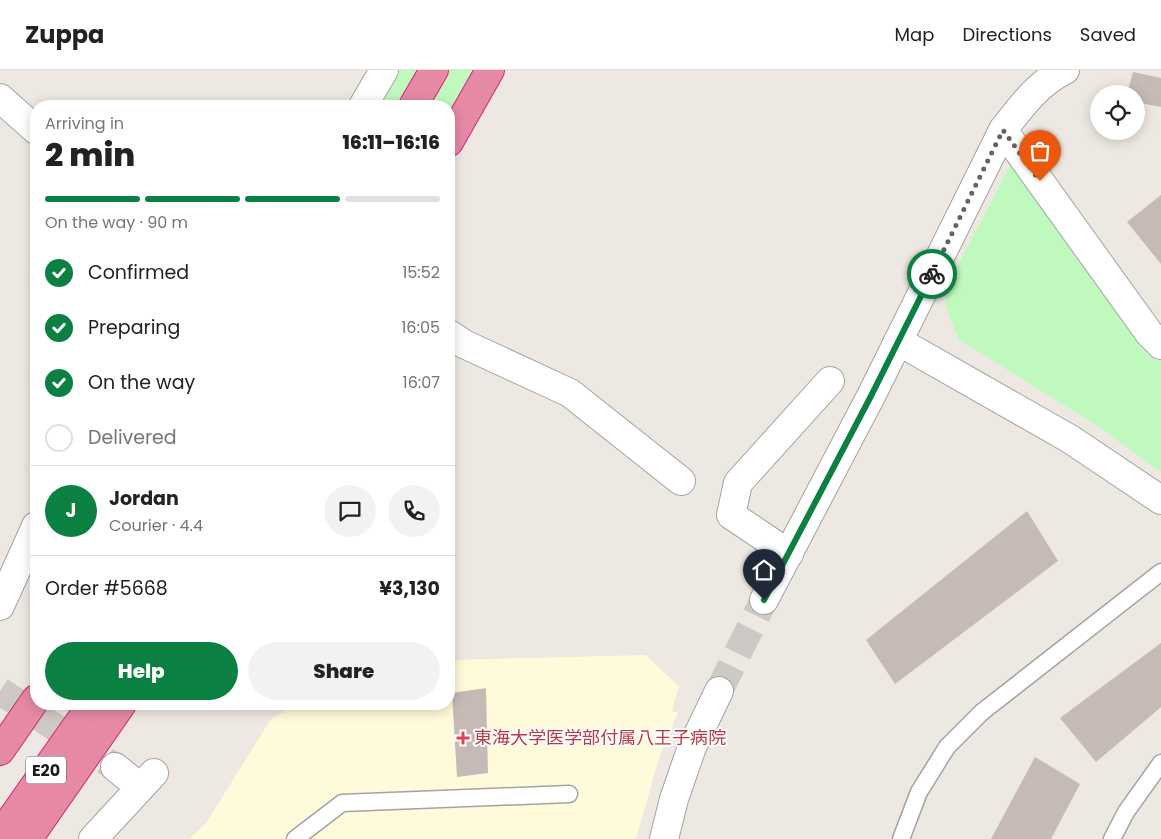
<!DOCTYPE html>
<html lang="en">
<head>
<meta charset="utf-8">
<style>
  body { margin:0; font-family:Poppins,"Noto Sans JP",sans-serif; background:#f2f2f2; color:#222; height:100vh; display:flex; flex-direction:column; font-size:19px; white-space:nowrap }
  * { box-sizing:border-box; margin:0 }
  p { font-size:16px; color:#767676 }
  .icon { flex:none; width:28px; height:28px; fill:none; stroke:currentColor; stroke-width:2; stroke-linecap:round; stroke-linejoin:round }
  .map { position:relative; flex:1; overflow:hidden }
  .panel { position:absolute; left:30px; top:30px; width:425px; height:610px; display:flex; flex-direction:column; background:#fff; border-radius:20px; box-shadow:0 2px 12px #0003 }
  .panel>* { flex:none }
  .controls { position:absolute; left:1090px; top:15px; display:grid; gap:10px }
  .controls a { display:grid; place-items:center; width:55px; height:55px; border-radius:50%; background:#fff; box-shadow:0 2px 12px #0003; font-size:25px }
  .pin { position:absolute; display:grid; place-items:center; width:42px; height:42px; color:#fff; margin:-51px -21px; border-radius:50% 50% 50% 0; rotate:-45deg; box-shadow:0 0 5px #0007 }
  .pin .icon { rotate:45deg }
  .courier { position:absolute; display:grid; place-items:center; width:50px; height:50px; margin:-25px; border:4px solid #0b8043; border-radius:50%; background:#fff; color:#222; box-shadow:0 1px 6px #0007 }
  .head em { font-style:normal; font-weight:800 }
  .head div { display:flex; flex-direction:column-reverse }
  .head { display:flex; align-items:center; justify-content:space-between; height:85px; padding:0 15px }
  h1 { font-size:32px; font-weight:800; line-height:38px }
  .bar { display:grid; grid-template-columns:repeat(4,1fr); gap:8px 5px; align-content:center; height:60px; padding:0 15px }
  .bar i { height:6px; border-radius:4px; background:#e0e0e0 }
  .bar .selected { background:#0b8043 }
  .bar p { grid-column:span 4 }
  .line { display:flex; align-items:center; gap:12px; padding:0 15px; border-top:1px solid #e0e0e0 }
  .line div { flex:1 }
  .round { display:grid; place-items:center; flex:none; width:52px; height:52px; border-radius:26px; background:#f2f2f2 }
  ol { padding:0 15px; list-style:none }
  li { display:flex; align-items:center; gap:15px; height:55px }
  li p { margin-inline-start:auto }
  li .icon { padding:5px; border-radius:50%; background:#0b8043; color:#fff; stroke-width:4 }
  li:last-child { color:#767676 }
  li i { width:28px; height:28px; border:2px solid #e0e0e0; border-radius:50% }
  .cta { display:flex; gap:10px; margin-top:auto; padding:10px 15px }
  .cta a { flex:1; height:58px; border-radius:30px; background:#0b8043; color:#fff; font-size:20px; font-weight:800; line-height:58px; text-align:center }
  .cta a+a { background:#f2f2f2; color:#222 }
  header { display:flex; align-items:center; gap:30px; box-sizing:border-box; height:70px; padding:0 25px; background:#fff; border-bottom:1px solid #e0e0e0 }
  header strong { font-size:24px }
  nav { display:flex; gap:28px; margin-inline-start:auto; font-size:18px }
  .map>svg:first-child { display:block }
  .education { fill:#fffada }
  .park { fill:#c0f9be }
  .building { fill:#c5bab5 }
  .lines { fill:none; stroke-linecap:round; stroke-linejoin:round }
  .minor-tunnel { stroke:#cec9c4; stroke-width:28; stroke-dasharray:28 14; stroke-linecap:butt }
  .tertiary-tunnel { stroke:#cec9c4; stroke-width:28; stroke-dasharray:28 14; stroke-linecap:butt }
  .service-casing { stroke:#a3a3a3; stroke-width:19 }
  .minor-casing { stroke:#a3a3a3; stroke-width:30 }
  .tertiary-casing { stroke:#a3a3a3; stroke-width:30 }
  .motorway-casing { stroke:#d62476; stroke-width:30 }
  .service { stroke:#fff; stroke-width:16 }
  .minor { stroke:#fff; stroke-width:28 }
  .tertiary { stroke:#fff; stroke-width:28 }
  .motorway { stroke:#e689a5; stroke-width:28 }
  .done { stroke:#666361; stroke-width:5; stroke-dasharray:0 9 }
  .route { stroke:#0b8043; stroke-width:6 }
  .health-dot { fill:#e0444e; stroke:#fff; stroke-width:2 }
  .labels { text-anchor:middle; stroke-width:4; stroke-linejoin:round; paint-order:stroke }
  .shield { fill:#fff; stroke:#606060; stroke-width:1 }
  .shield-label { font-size:16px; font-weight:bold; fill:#1c1c1c }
  .health-label { font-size:18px; fill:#be3a42; stroke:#fff; text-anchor:start }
</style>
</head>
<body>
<header>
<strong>Zuppa</strong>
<nav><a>Map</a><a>Directions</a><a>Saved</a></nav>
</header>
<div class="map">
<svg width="1161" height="769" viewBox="0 0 1161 769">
  <rect width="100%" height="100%" fill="#eee8e2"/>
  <polygon class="education" points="449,562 451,562 453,590 645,585 679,616 672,641 678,643 659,688 636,769 189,769 206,753 271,649 296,634 449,634"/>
  <g class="park">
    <polygon points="397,0 495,0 504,5 449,98 449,36 375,36"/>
    <polygon points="1018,81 1161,275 1161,402 1096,355 958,269 945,234 950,210"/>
  </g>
  <g class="building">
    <polygon points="1133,2 1161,8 1161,37 1136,32 1136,24 1127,24"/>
    <polygon points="1161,125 1161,194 1127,152"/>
    <polygon points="1027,441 1058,491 895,614 866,570"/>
    <polygon points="1161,573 1161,637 1096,692 1060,648"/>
    <polygon points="486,618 488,703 457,707 452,623"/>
    <polygon points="1035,687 1080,714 1051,769 991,769"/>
  </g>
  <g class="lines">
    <polyline class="minor-tunnel" points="0,621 115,697"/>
    <polyline class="tertiary-tunnel" points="719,621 764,530"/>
    <g class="service-casing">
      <g id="service">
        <polyline points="295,769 342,733 569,724"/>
        <polyline points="901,769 919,722 947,677 982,642 1161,502"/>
        <polyline points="1112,769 1126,742 1161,693"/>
      </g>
    </g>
    <g class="minor-casing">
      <g id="minor">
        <polyline points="0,28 36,60"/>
        <polyline points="363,36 384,0"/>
        <polyline points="1003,60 1149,263 1161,275"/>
        <polyline points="449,264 464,274 570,323 681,411"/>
        <polyline points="789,484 731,445 738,413 830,311"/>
        <polyline points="0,536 36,456"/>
        <polyline points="115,697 140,717"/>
        <polyline points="93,769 154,703"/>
      </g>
    </g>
    <g class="tertiary-casing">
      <g id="tertiary">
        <polyline points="898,271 1070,369 1161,430"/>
        <path d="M764 530 871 326 1003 60C1021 37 1038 13 1065 0"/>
        <polyline points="664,769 674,729 692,677 719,621"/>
      </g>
    </g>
    <g class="motorway-casing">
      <g id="motorway">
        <polyline points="413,36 434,0"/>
        <polyline points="449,72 490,0"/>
        <polyline points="0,681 36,629"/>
        <polyline points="0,765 92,634"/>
        <polyline points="28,769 122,634"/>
      </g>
    </g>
    <use href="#service" class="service"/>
    <use href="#minor" class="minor"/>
    <use href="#tertiary" class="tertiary"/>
    <use href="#motorway" class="motorway"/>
  </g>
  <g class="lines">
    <polyline class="done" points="932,204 1003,60 1040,111"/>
    <polyline class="route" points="764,530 871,326 932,204"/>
  </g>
  <path class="health-dot" d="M460.5 660.5h5v5h5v5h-5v5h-5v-5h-5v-5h5z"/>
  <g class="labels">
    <rect class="shield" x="26" y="686.5" width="40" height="27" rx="4"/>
    <g class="shield-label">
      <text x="46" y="706">E20</text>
    </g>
    <g class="health-label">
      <text x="474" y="674">東海大学医学部付属八王子病院</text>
    </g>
  </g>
</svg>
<div class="controls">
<a><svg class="icon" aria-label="locate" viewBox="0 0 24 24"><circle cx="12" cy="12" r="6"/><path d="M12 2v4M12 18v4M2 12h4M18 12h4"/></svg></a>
</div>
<div class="pin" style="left:1040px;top:111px;background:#ea580c"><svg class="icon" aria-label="bag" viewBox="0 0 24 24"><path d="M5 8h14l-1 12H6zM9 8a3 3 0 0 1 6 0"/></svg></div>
<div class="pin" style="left:764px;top:530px;background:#1f2937"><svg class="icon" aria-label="home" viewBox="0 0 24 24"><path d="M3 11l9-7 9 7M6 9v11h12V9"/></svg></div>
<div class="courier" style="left:932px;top:204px"><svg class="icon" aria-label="bike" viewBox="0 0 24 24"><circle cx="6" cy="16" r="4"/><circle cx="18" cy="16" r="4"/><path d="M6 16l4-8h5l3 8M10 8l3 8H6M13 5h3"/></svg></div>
<section class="panel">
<div class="head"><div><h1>2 min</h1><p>Arriving in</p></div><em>16:11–16:16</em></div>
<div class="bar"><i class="selected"></i><i class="selected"></i><i class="selected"></i><i></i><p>On the way · 90 m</p></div>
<ol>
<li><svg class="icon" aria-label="check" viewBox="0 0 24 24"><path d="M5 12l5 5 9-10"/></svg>Confirmed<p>15:52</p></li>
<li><svg class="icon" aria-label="check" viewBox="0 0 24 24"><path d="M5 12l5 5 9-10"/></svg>Preparing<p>16:05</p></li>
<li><svg class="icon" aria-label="check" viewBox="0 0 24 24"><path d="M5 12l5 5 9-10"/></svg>On the way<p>16:07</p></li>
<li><i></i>Delivered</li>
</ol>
<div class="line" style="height:90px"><b class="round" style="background:#0b8043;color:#fff">J</b><div><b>Jordan</b><p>Courier · 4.4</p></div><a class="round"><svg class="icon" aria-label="chat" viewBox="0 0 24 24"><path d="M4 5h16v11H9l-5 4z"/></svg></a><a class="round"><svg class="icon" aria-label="phone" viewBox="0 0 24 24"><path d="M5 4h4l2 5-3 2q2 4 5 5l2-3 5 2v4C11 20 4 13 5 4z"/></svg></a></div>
<div class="line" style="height:65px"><div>Order #5668</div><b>¥3,130</b></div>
<div class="cta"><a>Help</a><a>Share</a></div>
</section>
</div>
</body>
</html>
